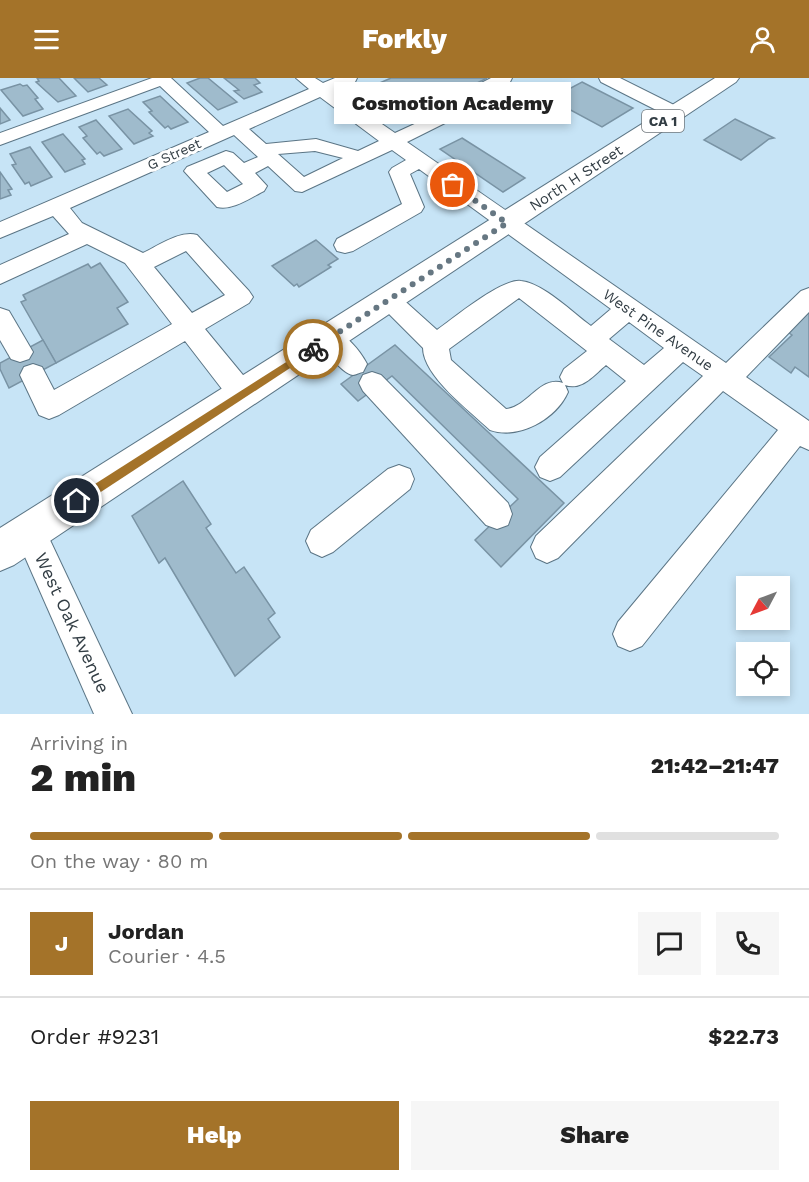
<!DOCTYPE html>
<html lang="en">
<head>
<meta charset="utf-8">
<style>
  body { margin:0; font-family:"Work Sans",sans-serif; background:#f6f6f6; color:#222; height:100vh; display:flex; flex-direction:column; font-size:22px; white-space:nowrap }
  * { box-sizing:border-box; margin:0 }
  p { font-size:20px; color:#767676 }
  .icon { flex:none; width:33px; height:33px; fill:none; stroke:currentColor; stroke-width:2; stroke-linecap:round; stroke-linejoin:round }
  .map { position:relative; height:636px; overflow:hidden }
  .panel { display:flex; flex-direction:column; background:#fff; flex:1 }
  .panel>* { flex:none }
  .needle { width:39px; rotate:229deg }
  .fabs { position:absolute; left:736px; top:498px; display:grid; gap:12px }
  .fabs a { display:grid; place-items:center; width:54px; height:54px; border-radius:0px; background:#fff; box-shadow:0 3px 9px #0003; font-size:30px }
  .pin { position:absolute; display:grid; place-items:center; width:51px; height:51px; color:#fff; margin:-26px; border:3px solid #fff; border-radius:50%; box-shadow:0 2px 6px #0007 }
  .courier { position:absolute; display:grid; place-items:center; width:60px; height:60px; margin:-30px; border:4px solid #a47329; border-radius:50%; background:#fff; color:#222; box-shadow:0 2px 8px #0007 }
  .bubble { position:absolute; height:42px; border-radius:0px; background:#fff; box-shadow:0 3px 9px #0003; font-size:20px; font-weight:800; line-height:42px; text-align:center }
  .head em { font-style:normal; font-weight:800 }
  .head div { display:flex; flex-direction:column-reverse }
  .head { display:flex; align-items:center; justify-content:space-between; height:102px; padding:0 30px }
  h1 { font-size:39px; font-weight:800; line-height:45px }
  .bar { display:grid; grid-template-columns:repeat(4,1fr); gap:9px 6px; align-content:center; height:72px; padding:0 30px }
  .bar i { height:8px; border-radius:4px; background:#e0e0e0 }
  .bar .on { background:#a47329 }
  .bar p { grid-column:span 4 }
  .line { display:flex; align-items:center; gap:15px; padding:0 30px; border-top:2px solid #e0e0e0 }
  .line div { flex:1 }
  .round { display:grid; place-items:center; flex:none; width:63px; height:63px; border-radius:0px; background:#f6f6f6 }
  .button { display:flex; gap:12px; margin-top:auto; padding:12px 30px }
  .button a { flex:1; height:69px; border-radius:0px; background:#a47329; color:#fff; font-size:24px; font-weight:800; line-height:69px; text-align:center }
  .button a+a { background:#f6f6f6; color:#222 }
  header { display:flex; justify-content:space-between; align-items:center; height:78px; padding:0 30px; background:#a47329; color:#fff; font-size:27px; font-weight:800 }
  .map>svg:first-child { display:block }
  .building { fill:#9fbbcc; stroke:#7993a4; stroke-width:1.5 }
  .lines { fill:none; stroke-linecap:round; stroke-linejoin:round }
  .minor-casing { stroke:#5b7585; stroke-width:2 }
  .highway-casing { stroke:#5b7585; stroke-width:2 }
  .minor { fill:#fff; fill-rule:evenodd }
  .highway { fill:#fff; fill-rule:evenodd }
  .route { fill:#a47329 }
  .done { stroke:#667782; stroke-width:6; stroke-dasharray:0 10.8 }
  .labels { text-anchor:middle; stroke-width:6; stroke-linejoin:round; paint-order:stroke }
  .shield { fill:#fff; stroke:#70777c; stroke-width:1.5 }
  .shield-label { font-size:14px; font-weight:bold; fill:#323d44 }
  .far-street-label { font-size:14px; fill:#323d44; stroke:#fff }
  .street-label { font-size:15px; fill:#323d44; stroke:#fff }
  .near-street-label { font-size:18px; fill:#323d44; stroke:#fff }
</style>
</head>
<body>
<header><svg class="icon" aria-label="menu" viewBox="0 0 24 24"><path d="M4 6h16M4 12h16M4 18h16"/></svg>Forkly<svg class="icon" aria-label="person" viewBox="0 0 24 24"><circle cx="12" cy="8" r="4"/><path d="M4 21q1-7 8-7t8 7"/></svg></header>
<div class="map">
<svg width="809" height="636" viewBox="0 0 809 636">
  <rect width="100%" height="100%" fill="#c7e4f6"/>
  <g class="building">
    <polygon points="37,0 59,0 76,18 58,24 36,4 39,3"/>
    <polygon points="74,0 99,0 107,7 88,14"/>
    <polygon points="200,0 208,0 237,24 218,32 187,5"/>
    <polygon points="224,0 255,0 260,5 254,7 262,14 244,21 234,13 239,12"/>
    <polygon points="391,0 487,0 401,43 359,14"/>
    <polygon points="582,4 633,30 602,49 550,21"/>
    <polygon points="20,6 23,8 27,7 38,20 35,21 43,31 23,38 1,12"/>
    <polygon points="160,18 188,44 171,51 168,48 165,50 149,34 152,33 143,24"/>
    <polygon points="0,30 10,42 0,46"/>
    <polygon points="128,31 152,53 149,55 153,58 134,66 109,38"/>
    <polygon points="735,41 774,60 769,61 741,82 704,62"/>
    <polygon points="96,42 122,71 104,78 100,74 97,76 83,60 87,58 79,49"/>
    <polygon points="63,56 85,81 82,82 85,86 65,94 42,64"/>
    <polygon points="462,60 525,100 503,114 440,71"/>
    <polygon points="30,69 52,99 31,108 29,104 25,106 12,87 16,86 10,76"/>
    <polygon points="0,94 12,111 8,112 11,117 0,121"/>
    <polygon points="316,162 338,181 328,187 331,189 299,209 297,206 294,208 272,188"/>
    <polygon points="100,185 128,224 117,230 128,246 56,285 21,224 26,222 23,217 88,186 91,190"/>
    <polygon points="809,231 809,299 795,289 791,295 769,279 792,257 786,253"/>
    <polygon points="43,262 56,285 9,310 0,291 0,285"/>
    <polygon points="395,267 564,425 501,489 475,462 518,421 392,298 358,323 341,306"/>
    <polygon points="183,403 211,446 206,450 236,495 244,489 275,535 268,541 280,559 235,598 165,480 159,485 132,438"/>
  </g>
  <g class="lines">
    <g class="minor-casing">
      <g id="minor">
        <path d="M152 0H171L223 48 309 11 296 0H315L323 5 335 0H357L355 4 334 13 395 55 434 37 431 33 434 29 491 0H512L510 4 453 33 456 37 453 41 407 64 726 285 801 213 809 210V234L746 299 809 343V372L800 368 642 568 630 573 618 568 613 556 618 544 778 352 723 313 558 480 547 485 536 480 531 469 536 458 703 298 683 284 560 399 550 403 540 399 535 389 540 379 626 303 606 287C594 297 582 313 565 307L568 314C556 341 519 362 490 352 470 333 423 298 423 270L381 228 377 222 381 216 389 213 397 216 437 252C454 240 502 200 521 203 543 205 573 235 591 248L611 231 419 91 410 96 424 129 421 134 353 173 345 175 337 173 334 167 337 161 402 126 389 94 392 90 406 82 392 72 302 114 295 113 268 88 255 95 267 108 264 113C250 120 232 133 217 129L184 93 187 89 226 73 233 75 244 85 258 79 234 57 70 130 82 145 143 175C158 168 180 152 197 157L249 213 253 219 249 225 205 251 252 308 255 316 252 324 242 328 232 324 185 263 59 337 49 341 39 337 20 297 24 289 33 286 42 289 54 312 172 246 125 185 87 166 0 206V187L69 156 53 138 0 160V144L209 54 160 8 0 67V55ZM320 19 379 63 358 73 316 61 266 66 249 51ZM315 73 343 80 304 99 278 76ZM224 87 243 106 227 114 207 95ZM186 173 225 217 192 235 154 189ZM519 220 587 273 564 291 560 299 563 305C540 297 528 329 506 331L451 282 449 271ZM629 244 664 270 644 287 609 261Z"/>
        <polygon points="599,0 620,0 682,31 685,35 682,39 670,39 601,4"/>
        <polygon points="0,230 9,233 33,274 29,281 20,284 11,281 0,262"/>
        <path d="M330 250C345 255 360 272 367 286L363 294C361 294 355 297 353 297 342 296 322 269 317 260L321 253Z"/>
        <polygon points="372,294 381,297 508,425 512,436 508,447 497,451 486,447 363,313 359,305 363,297"/>
        <polygon points="399,387 410,391 414,401 410,411 333,474 322,479 311,474 306,463 311,452 388,391"/>
        <polygon points="30,438 41,443 132,636 94,636 14,454 19,443"/>
      </g>
    </g>
    <g class="highway-casing">
      <polygon id="highway" points="715,0 739,0 736,4 14,487 0,493 0,450"/>
    </g>
    <use href="#minor" class="minor"/>
    <use href="#highway" class="highway"/>
  </g>
  <polygon class="route" points="313,267 316,268 316,273 81,427 73,427 73,420"/>
  <g class="lines">
    <polyline class="done" points="313,271 507,145 453,107"/>
  </g>
  <g class="labels">
    <rect class="shield" x="642" y="32" width="42" height="22" rx="4.5"/>
    <g class="shield-label">
      <text x="663" y="48">CA 1</text>
    </g>
    <g class="far-street-label">
      <text transform="translate(174 76) rotate(-24)" y="5">G Street</text>
    </g>
    <g class="street-label">
      <text transform="translate(576 100) rotate(-33)" y="5">North H Street</text>
      <text transform="translate(658 252) rotate(35)" y="5">West Pine Avenue</text>
    </g>
    <g class="near-street-label">
      <text transform="translate(72 545) rotate(65)" y="6">West Oak Avenue</text>
    </g>
  </g>
</svg>
<div class="fabs">
<a><svg class="needle" viewBox="-14 -14 28 28"><path d="M0-13l5 13h-10z" fill="#e53935"/><path d="M0 13l5-13h-10z" fill="#767676"/></svg></a>
<a><svg class="icon" aria-label="locate" viewBox="0 0 24 24"><circle cx="12" cy="12" r="6"/><path d="M12 2v4M12 18v4M2 12h4M18 12h4"/></svg></a>
</div>
<div class="pin" style="left:453px;top:107px;background:#ea580c"><svg class="icon" aria-label="bag" viewBox="0 0 24 24"><path d="M5 8h14l-1 12H6zM9 8a3 3 0 0 1 6 0"/></svg></div>
<div class="pin" style="left:77px;top:423px;background:#1f2937"><svg class="icon" aria-label="home" viewBox="0 0 24 24"><path d="M3 11l9-7 9 7M6 9v11h12V9"/></svg></div>
<div class="courier" style="left:313px;top:271px"><svg class="icon" aria-label="bike" viewBox="0 0 24 24"><circle cx="6" cy="16" r="4"/><circle cx="18" cy="16" r="4"/><path d="M6 16l4-8h5l3 8M10 8l3 8H6M13 5h3"/></svg></div>
<div class="bubble" style="left:334px;top:4px;width:237px">Cosmotion Academy</div>
</div>
<section class="panel">
<div class="head"><div><h1>2 min</h1><p>Arriving in</p></div><em>21:42–21:47</em></div>
<div class="bar"><i class="on"></i><i class="on"></i><i class="on"></i><i></i><p>On the way · 80 m</p></div>
<div class="line" style="height:108px"><b class="round" style="background:#a47329;color:#fff">J</b><div><b>Jordan</b><p>Courier · 4.5</p></div><a class="round"><svg class="icon" aria-label="chat" viewBox="0 0 24 24"><path d="M4 5h16v11H9l-5 4z"/></svg></a><a class="round"><svg class="icon" aria-label="phone" viewBox="0 0 24 24"><path d="M5 4h4l2 5-3 2q2 4 5 5l2-3 5 2v4C11 20 4 13 5 4z"/></svg></a></div>
<div class="line" style="height:78px"><div>Order #9231</div><b>$22.73</b></div>
<div class="button"><a>Help</a><a>Share</a></div>
</section>
</body>
</html>
